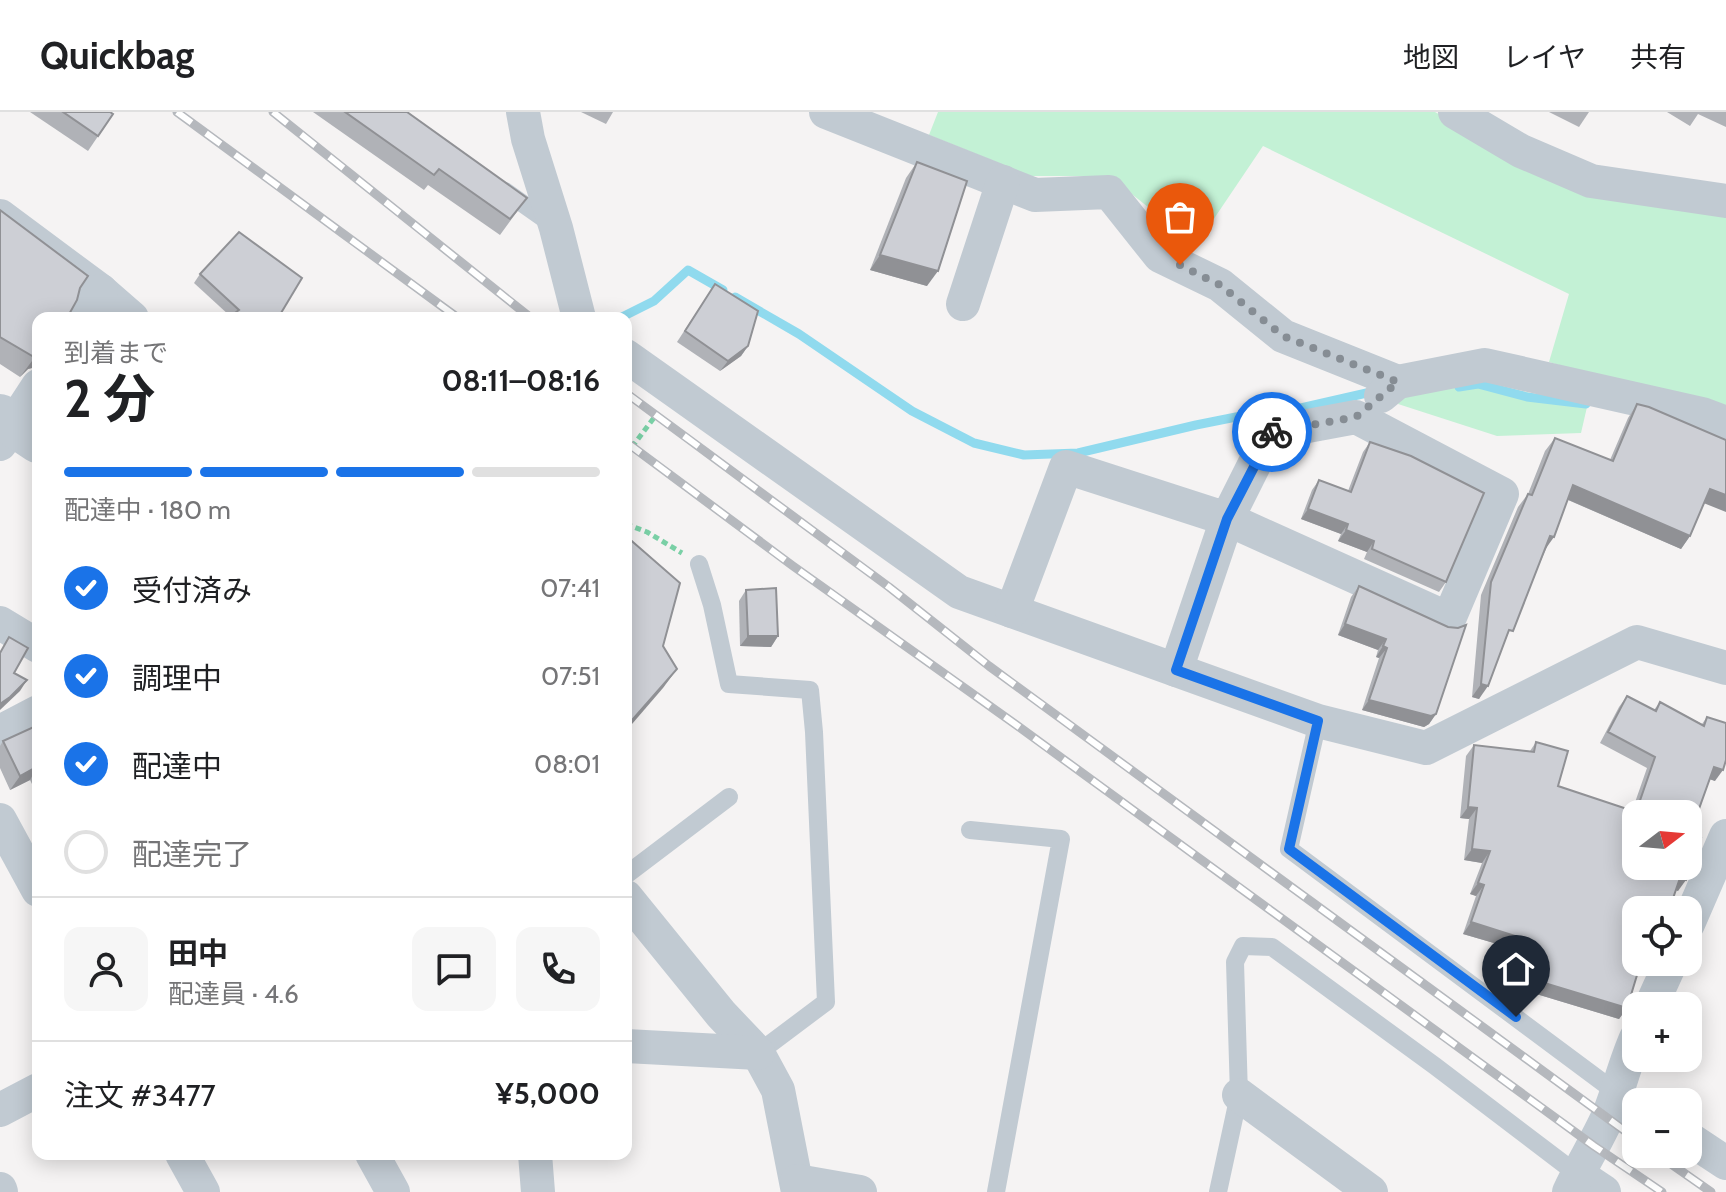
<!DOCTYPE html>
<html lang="ja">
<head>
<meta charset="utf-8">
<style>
  body { margin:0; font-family:Cabin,"Noto Sans JP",sans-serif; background:#f6f6f6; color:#202124; height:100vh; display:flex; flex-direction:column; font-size:30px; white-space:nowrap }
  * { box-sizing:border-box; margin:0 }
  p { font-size:26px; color:#757577 }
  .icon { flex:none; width:44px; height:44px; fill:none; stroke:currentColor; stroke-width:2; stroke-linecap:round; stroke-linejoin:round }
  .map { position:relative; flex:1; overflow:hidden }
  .details { position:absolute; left:32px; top:200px; width:600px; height:848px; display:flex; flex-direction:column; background:#fff; border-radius:16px; box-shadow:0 4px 20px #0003 }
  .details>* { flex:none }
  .needle { width:52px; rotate:74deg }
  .fabs { position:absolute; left:1622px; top:688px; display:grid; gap:16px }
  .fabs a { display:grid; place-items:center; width:80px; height:80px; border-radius:16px; background:#fff; box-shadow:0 4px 20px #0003; font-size:40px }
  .pin { position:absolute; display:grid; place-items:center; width:68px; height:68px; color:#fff; margin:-82px -34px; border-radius:50% 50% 50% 0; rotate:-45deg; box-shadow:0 0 8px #0007 }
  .pin .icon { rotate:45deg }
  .courier { position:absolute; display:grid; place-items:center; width:80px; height:80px; margin:-40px; border:6px solid #1a73e8; border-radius:50%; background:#fff; color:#222; box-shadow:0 2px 10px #0007 }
  .head em { font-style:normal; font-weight:700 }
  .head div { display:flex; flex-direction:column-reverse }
  .head { display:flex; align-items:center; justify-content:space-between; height:136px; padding:0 32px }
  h1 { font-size:52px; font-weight:700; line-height:60px }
  .bar { display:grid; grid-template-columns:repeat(4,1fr); gap:12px 8px; align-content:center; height:96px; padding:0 32px }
  .bar i { height:10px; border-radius:6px; background:#e0e0e0 }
  .bar .current { background:#1a73e8 }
  .bar p { grid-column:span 4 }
  .line { display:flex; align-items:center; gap:20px; padding:0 32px; border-top:2px solid #e0e0e0 }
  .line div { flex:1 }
  .round { display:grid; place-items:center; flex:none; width:84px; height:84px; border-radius:16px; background:#f6f6f6 }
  ol { padding:0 32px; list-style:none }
  li { display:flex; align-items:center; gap:24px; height:88px }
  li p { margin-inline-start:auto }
  li .icon { padding:8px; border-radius:50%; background:#1a73e8; color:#fff; stroke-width:4 }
  li:last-child { color:#757577 }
  li i { width:44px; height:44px; border:4px solid #e0e0e0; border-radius:50% }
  header { display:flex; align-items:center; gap:48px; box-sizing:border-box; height:112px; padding:0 40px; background:#fff; border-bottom:2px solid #e0e0e0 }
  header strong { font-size:38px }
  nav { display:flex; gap:44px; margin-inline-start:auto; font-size:28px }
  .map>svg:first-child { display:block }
  .green { fill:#c3f1d5 }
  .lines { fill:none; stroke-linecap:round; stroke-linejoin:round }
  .stream { stroke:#90daee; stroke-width:9 }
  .path { stroke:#7ad0a6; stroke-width:5; stroke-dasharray:6 4; stroke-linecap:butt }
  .service { stroke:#c1cad2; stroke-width:18 }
  .minor { stroke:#c1cad2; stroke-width:34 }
  .tertiary { stroke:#c1cad2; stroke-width:44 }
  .rail-casing { stroke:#b5b8bd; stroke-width:9 }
  .rail { stroke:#fff; stroke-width:6; stroke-dasharray:18; stroke-linecap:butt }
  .wall { fill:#b0b2b7 }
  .shaded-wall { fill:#909195 }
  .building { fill:#cdcfd5; stroke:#909195; stroke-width:2; fill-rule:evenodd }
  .done { stroke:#868d94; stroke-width:8; stroke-dasharray:0 14.4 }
  .route { stroke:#1a73e8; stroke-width:10 }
</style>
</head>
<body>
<header>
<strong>Quickbag</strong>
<nav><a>地図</a><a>レイヤ</a><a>共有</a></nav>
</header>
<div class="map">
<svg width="1726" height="1080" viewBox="0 0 1726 1080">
  <rect width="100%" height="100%" fill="#f5f3f3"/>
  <g class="green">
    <polygon points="938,0 1435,0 1591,85 1726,102 1726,302 1549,250 1569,182 1263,34 1205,120 1184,124 1133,83 1103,64 1031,64 929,23"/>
    <polygon points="1477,268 1587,295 1581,321 1497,324 1398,292 1408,278"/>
  </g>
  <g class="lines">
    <g class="stream">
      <polyline points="735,185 799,222 912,299 974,331 1024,343 1078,341 1196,313 1256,301 1292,298 1371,280"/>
      <polyline points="620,206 654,189 688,158 723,178"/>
      <polyline points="1459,275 1478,272 1527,285 1586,292"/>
    </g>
    <g class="path">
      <polyline points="626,343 656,303"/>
      <polyline points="626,412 647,420 682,441"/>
    </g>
    <g class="service">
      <polyline points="505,79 553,113"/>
      <polyline points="699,452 712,493 729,572 810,578 814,620 826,890 758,941"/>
      <polyline points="1318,609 1289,737 1617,981"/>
      <polyline points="970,718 1061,727 996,1080"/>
      <polyline points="626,763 729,685"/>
      <polyline points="1218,1080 1239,983 1235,850 1243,834 1272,835 1435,954 1577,1062"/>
    </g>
    <g class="minor">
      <polyline points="523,0 528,27 556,116 579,206"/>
      <polyline points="826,0 1035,83 1109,80 1160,144 1220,173 1283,224 1398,270"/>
      <polyline points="1455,0 1521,39 1591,69 1726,89"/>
      <polyline points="0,104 101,179 132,206"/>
      <polyline points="963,192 1003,70"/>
      <polyline points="83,206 101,179"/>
      <polyline points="626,244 959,480 1318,609 1426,636 1637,530 1726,556"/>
      <polyline points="1381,284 1398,270 1485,253 1702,302 1726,311"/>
      <polyline points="0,332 38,274"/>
      <polyline points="1012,499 1066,355 1227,407 1270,321 1356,305 1502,382 1449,507 1227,407 1176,558"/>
      <polyline points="0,511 38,534"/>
      <polyline points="0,620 38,600"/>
      <polyline points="0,708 38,778"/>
      <polyline points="626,785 721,902 758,941 778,978 798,1080"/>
      <polyline points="1688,812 1726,724"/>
      <polyline points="1651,894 1671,850"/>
      <polyline points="626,934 758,941"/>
      <polyline points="1239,983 1371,1080"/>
      <polyline points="0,998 38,978"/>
      <polyline points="1688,1026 1726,1051"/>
      <polyline points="182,1042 203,1080"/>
      <polyline points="372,1042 393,1080"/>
      <polyline points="535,1042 538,1080"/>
      <polyline points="1577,1062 1604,1080"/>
      <polyline points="797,1069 860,1080"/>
      <polyline points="0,1077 1,1080"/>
      <path d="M1569 1080C1581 1054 1597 1029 1609 1002 1619 977 1625 951 1636 926"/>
    </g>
    <polyline class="tertiary" points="0,304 38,329"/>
    <g class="rail-casing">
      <g id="rail">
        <polyline points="177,0 458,206"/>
        <polyline points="273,0 531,206"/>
        <polyline points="626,281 889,475 989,554 1636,1027"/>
        <polyline points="626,330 793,454 1015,612 1594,1034 1662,1080"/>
        <polyline points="1657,1042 1711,1080"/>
      </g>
    </g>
    <use href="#rail" class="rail"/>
  </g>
  <g class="wall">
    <polygon points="30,0 110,0 113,2 88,39"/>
    <polygon points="313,0 407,0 527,86 500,123 428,73 424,78"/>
    <polygon points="581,0 613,0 606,12"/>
    <polygon points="1549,0 1589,0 1579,15"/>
    <polygon points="1667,0 1726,0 1726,15 1698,2 1690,14"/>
    <polygon points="917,50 927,174 870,158 906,66"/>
    <polygon points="0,98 80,176 36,255 28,257 20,265 0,252"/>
    <polygon points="200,162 278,206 230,204 194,171"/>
    <polygon points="715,172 748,234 741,244 720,259 677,230"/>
    <polygon points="1637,292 1704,391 1690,424 1681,437 1568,388 1479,587 1472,585 1481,483 1518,395 1528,382 1545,339 1555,326 1610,348 1628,306"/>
    <polygon points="1370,330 1446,470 1439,480 1364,447 1367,440 1338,429 1341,422 1301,407 1312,378 1319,368 1348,379 1363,340"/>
    <polygon points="1359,474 1436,602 1429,612 1424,615 1362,598 1379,546 1376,545 1378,538 1338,523 1351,485"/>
    <polygon points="746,478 778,524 771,535 740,534 739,489"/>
    <polygon points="1627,584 1654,598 1660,590 1702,612 1707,605 1715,669 1710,667 1690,722 1678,779 1676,778 1645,858 1639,856 1627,896 1619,907 1500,871 1511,836 1463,822 1476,784 1470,782 1482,751 1464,748 1469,707 1460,706 1466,644 1474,633 1530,639 1536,630 1558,674 1632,699 1647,656 1600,631 1619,595"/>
    <polygon points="38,613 38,684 30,668 10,678 0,656 0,634 3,629"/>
  </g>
  <g class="shaded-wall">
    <polygon points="880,143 938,159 927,174 870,158"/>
    <polygon points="748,234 741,244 720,259 728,249"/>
    <polygon points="38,241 38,252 36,255 28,257 20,265"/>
    <polygon points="1573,373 1690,424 1681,437 1564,386"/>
    <polygon points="1710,377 1726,383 1726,400 1701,390"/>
    <polygon points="1308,397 1348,412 1341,422 1301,407"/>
    <polygon points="1346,418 1374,429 1367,440 1338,429"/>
    <polygon points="1550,424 1554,425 1544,439"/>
    <polygon points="1345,512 1386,527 1378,538 1338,523"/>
    <polygon points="748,524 778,524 771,535 740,534"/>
    <polygon points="1383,534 1387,536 1379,546 1376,545"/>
    <polygon points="677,557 663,576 626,619 626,615"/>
    <polygon points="27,568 20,579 0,598 0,592"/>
    <polygon points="1481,572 1488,574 1479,587 1472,585"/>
    <polygon points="1369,588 1436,602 1429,612 1424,615 1362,598"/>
    <polygon points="38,654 30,668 10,678 20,664"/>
    <polygon points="1714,655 1723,658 1715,669 1706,666"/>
    <polygon points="1468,695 1477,696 1469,707 1460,706"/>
    <polygon points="1472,737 1490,739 1482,751 1464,748"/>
    <polygon points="1680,766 1686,768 1678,779 1673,777"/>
    <polygon points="1478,771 1484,773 1476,784 1470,782"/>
    <polygon points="1471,810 1518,825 1511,836 1463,822"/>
    <polygon points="1638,850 1650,850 1645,858 1635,854"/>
    <polygon points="1508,860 1627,896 1619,907 1500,871"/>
  </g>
  <g class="building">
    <polygon points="63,0 110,0 113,2 98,24"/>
    <polygon points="345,0 407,0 527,86 510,107 439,57 434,63"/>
    <polygon points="917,50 967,69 938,159 880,143"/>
    <polygon points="0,98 88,164 80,176 77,188 67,206 38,206 38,241 34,245 0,225"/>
    <polygon points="239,120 302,166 278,206 228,206 239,198 200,162"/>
    <polygon points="715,172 758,199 748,234 728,249 685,219"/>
    <polygon points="1637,292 1649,295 1726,328 1726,383 1710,377 1690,424 1573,373 1554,425 1550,424 1513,519 1509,518 1488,574 1481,572 1491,470 1528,382 1532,383 1555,326 1613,349"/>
    <polygon points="1370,330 1411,344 1484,381 1446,470 1372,437 1374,429 1346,418 1348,412 1308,397 1319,368 1351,380"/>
    <polygon points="626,424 680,471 663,534 677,557 626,615"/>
    <polygon points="1359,474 1448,515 1458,516 1466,513 1436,602 1431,604 1369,588 1387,536 1383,534 1386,527 1345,512"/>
    <polygon points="776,476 778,524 748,524 746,478"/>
    <polygon points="9,525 28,536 14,561 27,568 10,585 0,592 0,541"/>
    <path d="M1627 584 1656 599 1660 590 1704 614 1707 605 1726 611V648L1723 658 1714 655 1690 722 1701 726 1686 768 1680 766 1669 798H1636V850H1641L1627 896 1508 860 1518 825 1471 810 1484 773 1478 771 1490 739 1472 737 1477 696 1468 695 1474 633 1534 640 1536 630 1568 639 1558 674 1636 700 1655 645 1608 620ZM1636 702H1688V754H1636Z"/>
    <polygon points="38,613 38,654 20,664 3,629"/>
  </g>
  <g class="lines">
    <polyline class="done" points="1180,153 1220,173 1283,224 1398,270 1356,305 1272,320"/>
    <polyline class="route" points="1272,320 1227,407 1176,558 1318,609 1289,737 1516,905"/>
  </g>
</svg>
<div class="fabs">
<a><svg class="needle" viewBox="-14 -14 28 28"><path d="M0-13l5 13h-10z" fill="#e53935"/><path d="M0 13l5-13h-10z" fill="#757577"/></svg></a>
<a><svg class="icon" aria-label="locate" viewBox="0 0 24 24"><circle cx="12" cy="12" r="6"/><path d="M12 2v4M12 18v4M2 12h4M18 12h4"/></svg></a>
<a>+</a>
<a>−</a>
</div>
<div class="pin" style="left:1180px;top:153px;background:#ea580c"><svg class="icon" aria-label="bag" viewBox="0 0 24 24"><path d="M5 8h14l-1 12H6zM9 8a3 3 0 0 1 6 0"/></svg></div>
<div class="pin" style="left:1516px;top:905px;background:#1f2937"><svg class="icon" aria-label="home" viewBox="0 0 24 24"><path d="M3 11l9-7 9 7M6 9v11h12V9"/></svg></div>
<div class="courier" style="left:1272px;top:320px"><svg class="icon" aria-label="bike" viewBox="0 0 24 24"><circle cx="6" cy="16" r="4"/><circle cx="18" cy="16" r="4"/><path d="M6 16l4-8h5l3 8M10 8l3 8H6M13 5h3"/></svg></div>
<section class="details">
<div class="head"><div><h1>2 分</h1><p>到着まで</p></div><em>08:11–08:16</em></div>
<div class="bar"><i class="current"></i><i class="current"></i><i class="current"></i><i></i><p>配達中 · 180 m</p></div>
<ol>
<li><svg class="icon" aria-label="check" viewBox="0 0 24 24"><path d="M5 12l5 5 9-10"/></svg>受付済み<p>07:41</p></li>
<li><svg class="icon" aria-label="check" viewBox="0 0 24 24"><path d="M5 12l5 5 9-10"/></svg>調理中<p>07:51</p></li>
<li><svg class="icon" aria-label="check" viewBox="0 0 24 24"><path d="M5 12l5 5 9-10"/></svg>配達中<p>08:01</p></li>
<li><i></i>配達完了</li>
</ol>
<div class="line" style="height:144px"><a class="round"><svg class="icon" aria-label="person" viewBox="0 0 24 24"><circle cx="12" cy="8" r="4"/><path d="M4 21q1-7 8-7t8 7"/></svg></a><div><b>田中</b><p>配達員 · 4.6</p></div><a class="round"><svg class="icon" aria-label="chat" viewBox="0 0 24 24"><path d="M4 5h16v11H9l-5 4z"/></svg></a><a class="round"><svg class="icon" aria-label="phone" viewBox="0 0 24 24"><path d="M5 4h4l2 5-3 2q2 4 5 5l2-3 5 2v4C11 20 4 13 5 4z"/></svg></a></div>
<div class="line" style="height:104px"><div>注文 #3477</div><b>¥5,000</b></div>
</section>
</div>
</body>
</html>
